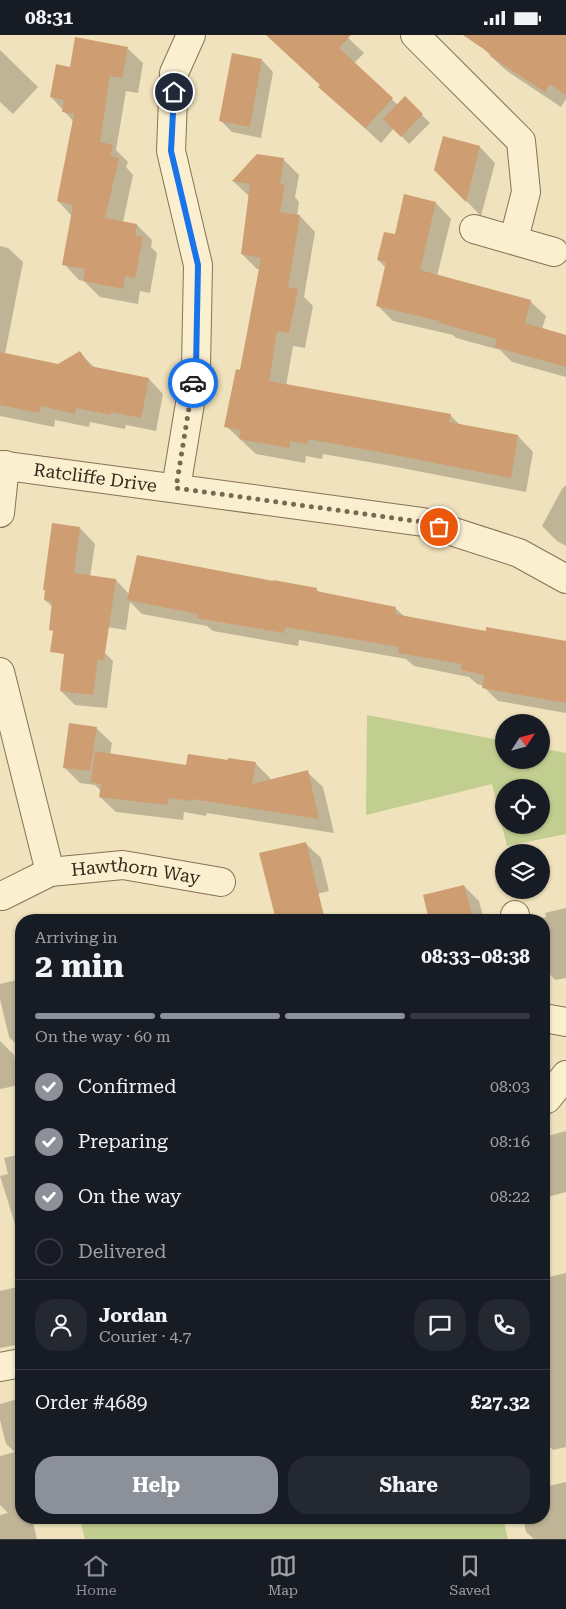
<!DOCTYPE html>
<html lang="en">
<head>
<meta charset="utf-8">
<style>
  body { margin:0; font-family:"Roboto Serif",serif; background:#242831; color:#f1f3f6; height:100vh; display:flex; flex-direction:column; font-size:19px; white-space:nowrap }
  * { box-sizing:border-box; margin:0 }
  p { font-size:16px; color:#9ea1a6 }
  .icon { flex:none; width:28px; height:28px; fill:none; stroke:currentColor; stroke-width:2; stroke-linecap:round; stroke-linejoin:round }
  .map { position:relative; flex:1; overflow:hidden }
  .details { position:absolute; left:15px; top:879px; width:535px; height:610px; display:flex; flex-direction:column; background:#171b24; border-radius:20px; box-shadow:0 1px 4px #0004 }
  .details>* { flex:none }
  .needle { width:32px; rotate:54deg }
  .fabs { position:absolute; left:495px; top:679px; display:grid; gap:10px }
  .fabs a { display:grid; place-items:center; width:55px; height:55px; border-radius:50%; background:#171b24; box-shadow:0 1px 4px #0004; font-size:25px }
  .pin { position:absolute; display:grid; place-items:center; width:42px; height:42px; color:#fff; margin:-21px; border:2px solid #fff; border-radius:50%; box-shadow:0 1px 5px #0007 }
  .courier { position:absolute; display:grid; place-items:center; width:50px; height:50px; margin:-25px; border:4px solid #1a73e8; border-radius:50%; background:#fff; color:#222; box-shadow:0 1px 6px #0007 }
  .head em { font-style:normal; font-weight:700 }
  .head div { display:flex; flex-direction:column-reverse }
  .head { display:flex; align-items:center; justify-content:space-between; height:85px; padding:0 20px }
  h1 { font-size:32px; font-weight:700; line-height:38px }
  .bar { display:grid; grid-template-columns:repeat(4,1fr); gap:8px 5px; align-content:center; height:60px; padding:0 20px }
  .bar i { height:6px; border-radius:4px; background:#363941 }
  .bar .on { background:#8c9099 }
  .bar p { grid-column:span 4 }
  .line { display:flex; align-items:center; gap:12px; padding:0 20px; border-top:1px solid #363941 }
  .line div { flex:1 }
  .round { display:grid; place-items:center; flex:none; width:52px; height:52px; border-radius:20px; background:#242831 }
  ol { padding:0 20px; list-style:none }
  li { display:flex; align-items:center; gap:15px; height:55px }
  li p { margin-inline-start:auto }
  li .icon { padding:5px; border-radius:50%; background:#8c9099; color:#fff; stroke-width:4 }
  li:last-child { color:#9ea1a6 }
  li i { width:28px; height:28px; border:2px solid #363941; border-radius:50% }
  .cta { display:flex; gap:10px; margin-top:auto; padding:10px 20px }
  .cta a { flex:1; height:58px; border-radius:20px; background:#8c9099; color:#fff; font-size:20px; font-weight:700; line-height:58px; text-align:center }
  .cta a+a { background:#242831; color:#f1f3f6 }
  .status { display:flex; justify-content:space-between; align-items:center; height:35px; padding:0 25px; background:#171b24; direction:ltr }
  .status svg { height:14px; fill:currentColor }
  .dock { display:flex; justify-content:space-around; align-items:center; height:70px; border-top:1px solid #363941; background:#171b24; font-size:14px; color:#9ea1a6 }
  .dock a { display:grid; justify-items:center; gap:2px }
  .dock .on { color:#8c9099 }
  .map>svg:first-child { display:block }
  .green { fill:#c2cd90; fill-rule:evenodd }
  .shadow { fill:#0003 }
  .building { fill:#ce9d71 }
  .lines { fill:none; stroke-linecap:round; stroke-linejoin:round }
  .minor-casing { stroke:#877255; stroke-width:30 }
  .minor { stroke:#faefcf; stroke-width:28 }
  .done { stroke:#766a53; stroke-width:5; stroke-dasharray:0 9 }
  .route { stroke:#1a73e8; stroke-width:6 }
  .labels { text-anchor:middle; stroke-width:4.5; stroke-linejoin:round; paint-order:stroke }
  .street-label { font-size:18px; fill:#35291b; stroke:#f6eccc }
</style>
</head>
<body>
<div class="status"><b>08:31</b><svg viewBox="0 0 49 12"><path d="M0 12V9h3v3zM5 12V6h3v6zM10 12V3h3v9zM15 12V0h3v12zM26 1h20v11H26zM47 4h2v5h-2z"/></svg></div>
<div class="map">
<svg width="566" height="1504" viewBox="0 0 566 1504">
  <rect width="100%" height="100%" fill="#efe2bc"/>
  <g class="green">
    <path d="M367 680 504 706V725H541V713L566 718V799L507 811 492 749 366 780ZM504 752H541V790H504Z"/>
    <polygon points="124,1482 503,1483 508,1504 85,1504 80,1485"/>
  </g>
  <g class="shadow">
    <polygon points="295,0 345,0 364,18 353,29 398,70 405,63 430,88 409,109 394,93 381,108 320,52 332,38"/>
    <polygon points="488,0 556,0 566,19 566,64 561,72 507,36 496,26 481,11"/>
    <polygon points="127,13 143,28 138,58 126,56 116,115 128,127 126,132 133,140 123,187 137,190 152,205 151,212 157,218 150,258 140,256 138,269 100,262 84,246 79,245 64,229 72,181 58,166 74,87 51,62 71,33"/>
    <polygon points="0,15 38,52 13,79 0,67"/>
    <polygon points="262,25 273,37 261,103 232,97 221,86"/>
    <polygon points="444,103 480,112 495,128 481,181 436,135"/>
    <polygon points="257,120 283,124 299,140 295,162 299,167 297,181 300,181 315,197 304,262 313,271 305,313 293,311 286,351 450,380 460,390 518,401 533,417 526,457 386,430 323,419 322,424 306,421 305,428 256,419 226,391 241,336 260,235 257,234 242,219 250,162 233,146"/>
    <polygon points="436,168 451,184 437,241 530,266 546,281 542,294 566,301 566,342 512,327 500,315 456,303 453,300 393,286 377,270 386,233 378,225 396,201"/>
    <polygon points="0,211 8,213 23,227 5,319 59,330 80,318 96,334 149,344 163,359 156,396 126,390 125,394 90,387 89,392 55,385 54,392 0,381"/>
    <polygon points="566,450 566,511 557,506 542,491 562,454"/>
    <polygon points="80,493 95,509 90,542 116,545 129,559 316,554 321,559 395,573 405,582 566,618 566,678 498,666 484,652 484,651 477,649 469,642 414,631 406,624 299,605 298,611 213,596 207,591 142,579 130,567 126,595 68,586 45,565 46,557 44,554"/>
    <polygon points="99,612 113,626 107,673 75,670 61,656"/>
    <polygon points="96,693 112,708 110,720 187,732 229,727 255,728 270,743 270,746 307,737 323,752 334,798 207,778 206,781 184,777 183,785 116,777 100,762 101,756 95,750 80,748 64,732"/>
    <polygon points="305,808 321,823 329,856 284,867"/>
    <polygon points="464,851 479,866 484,885 430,885"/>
    <polygon points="566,873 566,943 555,945 544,933 544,885 532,885 546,882 545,878"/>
    <polygon points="21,944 21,1014 9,1002 0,964 0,949"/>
    <polygon points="0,1006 14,1020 20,1050 0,1054"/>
    <polygon points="566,1096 566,1157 544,1163 544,1102"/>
    <polygon points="21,1119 21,1195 15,1189 0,1141 8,1139 4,1123"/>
    <polygon points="566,1238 566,1412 553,1415 544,1406 544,1243"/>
    <polygon points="21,1251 21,1309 0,1313 0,1256"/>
    <polygon points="21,1363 21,1482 27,1482 33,1488 37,1504 0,1504 0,1480 8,1478 0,1470 0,1421 15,1417 6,1409 0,1385 0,1369"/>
    <polygon points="566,1447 566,1504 534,1504 526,1497 523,1482 544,1482 544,1452"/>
  </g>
  <g class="building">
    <polygon points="266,0 351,0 339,13 393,63 365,93 318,52 320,50"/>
    <polygon points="463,0 566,0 566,60 550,49 545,57 490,21 491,19"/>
    <polygon points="75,2 128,12 122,43 110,41 100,107 113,110 110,121 119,123 105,183 137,189 135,200 143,202 135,243 125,241 123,254 83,246 85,234 62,230 73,170 57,166 74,79 62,77 64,65 50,62 56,29 70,32"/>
    <polygon points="232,18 262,24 250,92 219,86"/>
    <polygon points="405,61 423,79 401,102 383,84"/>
    <polygon points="443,101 480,111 466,167 434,135"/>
    <polygon points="257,119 284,123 280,149 285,150 280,177 300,180 288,252 298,254 289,298 277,296 269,346 451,379 449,387 518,400 511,443 369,415 308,404 307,409 290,406 289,413 239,404 241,395 224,392 236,334 240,335 261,223 241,219 250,149 232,146"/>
    <polygon points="404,159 436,167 420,235 531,265 525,288 566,300 566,332 495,312 497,304 439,288 440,286 376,271 386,227 377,225 384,197 395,199"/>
    <polygon points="80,316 90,331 149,343 141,383 111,377 111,380 76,373 75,379 41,371 39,378 0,370 0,317 58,329"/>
    <polygon points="52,488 80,492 74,538 116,544 104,625 98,624 93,660 60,656 64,619 50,617 53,596 49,595 52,567 44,565 45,555 43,555"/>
    <polygon points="137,520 273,546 273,545 317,553 316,556 396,572 395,579 469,593 486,596 486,592 566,606 566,668 482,653 485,640 461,635 462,629 398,618 399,612 285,592 284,598 197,583 198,579 127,565"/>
    <polygon points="69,688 97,692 90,736 63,733"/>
    <polygon points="95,716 186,730 188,719 228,725 228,723 256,727 252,749 308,735 319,784 192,764 191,766 169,763 168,770 99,762 101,749 91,747"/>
    <polygon points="306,807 325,885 276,885 259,818"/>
    <polygon points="464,850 473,885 429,885 423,860"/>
  </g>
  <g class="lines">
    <g class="minor-casing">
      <g id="minor">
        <polyline points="415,0 521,106 526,157 514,204"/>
        <polyline points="474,194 554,217"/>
        <path id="s1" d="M0 430 423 487 519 518 566 544"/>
        <polyline points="176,453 196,332 198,230 171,116 174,38 191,0"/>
        <polyline points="0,478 5,430"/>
        <polyline points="0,637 50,837"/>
        <path id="s2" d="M2 861 50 837 123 830 221 847"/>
        <polyline points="515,880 516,885"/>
        <polyline points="544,983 566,987"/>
        <polyline points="544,1065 547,1064 566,1040"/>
        <polyline points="0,1332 21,1328"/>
      </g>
    </g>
    <use href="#minor" class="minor"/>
  </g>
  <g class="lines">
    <polyline class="done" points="193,348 176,453 423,487 439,492"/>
    <polyline class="route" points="174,57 171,116 198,230 196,332 193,348"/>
  </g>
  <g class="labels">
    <g class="street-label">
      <text dy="6" stroke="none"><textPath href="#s1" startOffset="96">Ratcliffe Drive</textPath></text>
      <text dy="6" stroke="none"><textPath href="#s2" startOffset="140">Hawthorn Way</textPath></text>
    </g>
  </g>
</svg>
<div class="fabs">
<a><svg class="needle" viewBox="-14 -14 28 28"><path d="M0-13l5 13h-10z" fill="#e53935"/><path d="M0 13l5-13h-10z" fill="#9ea1a6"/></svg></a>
<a><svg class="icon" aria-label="locate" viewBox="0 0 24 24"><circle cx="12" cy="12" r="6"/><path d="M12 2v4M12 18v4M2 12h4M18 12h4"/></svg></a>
<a><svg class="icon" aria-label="layers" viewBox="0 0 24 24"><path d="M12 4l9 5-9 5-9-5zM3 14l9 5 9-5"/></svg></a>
</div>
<div class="pin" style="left:439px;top:492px;background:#ea580c"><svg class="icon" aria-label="bag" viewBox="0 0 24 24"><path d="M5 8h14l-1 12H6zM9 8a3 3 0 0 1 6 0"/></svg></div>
<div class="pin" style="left:174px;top:57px;background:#1f2937"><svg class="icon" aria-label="home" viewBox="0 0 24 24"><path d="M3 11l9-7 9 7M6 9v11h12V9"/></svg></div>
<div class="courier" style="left:193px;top:348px"><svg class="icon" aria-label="car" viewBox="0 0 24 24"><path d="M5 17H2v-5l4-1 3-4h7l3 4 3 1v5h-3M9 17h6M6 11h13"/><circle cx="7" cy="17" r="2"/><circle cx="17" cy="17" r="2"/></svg></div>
<section class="details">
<div class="head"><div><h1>2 min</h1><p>Arriving in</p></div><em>08:33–08:38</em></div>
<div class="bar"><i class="on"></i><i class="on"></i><i class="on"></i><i></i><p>On the way · 60 m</p></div>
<ol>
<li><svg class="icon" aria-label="check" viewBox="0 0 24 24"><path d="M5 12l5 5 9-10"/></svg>Confirmed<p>08:03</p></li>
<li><svg class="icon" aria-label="check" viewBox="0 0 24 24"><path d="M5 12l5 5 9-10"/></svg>Preparing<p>08:16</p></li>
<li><svg class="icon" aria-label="check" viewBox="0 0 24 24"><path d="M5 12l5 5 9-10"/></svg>On the way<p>08:22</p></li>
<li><i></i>Delivered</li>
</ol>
<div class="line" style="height:90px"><a class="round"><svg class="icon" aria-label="person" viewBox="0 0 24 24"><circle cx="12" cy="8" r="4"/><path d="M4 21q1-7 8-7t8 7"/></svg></a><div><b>Jordan</b><p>Courier · 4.7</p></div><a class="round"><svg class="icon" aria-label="chat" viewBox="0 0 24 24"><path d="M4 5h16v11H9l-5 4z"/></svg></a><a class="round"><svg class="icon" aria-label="phone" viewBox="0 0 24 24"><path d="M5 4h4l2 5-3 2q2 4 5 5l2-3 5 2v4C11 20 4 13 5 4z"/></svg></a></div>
<div class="line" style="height:65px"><div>Order #4689</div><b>£27.32</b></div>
<div class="cta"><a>Help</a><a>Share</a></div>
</section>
</div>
<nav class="dock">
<a class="on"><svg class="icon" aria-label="home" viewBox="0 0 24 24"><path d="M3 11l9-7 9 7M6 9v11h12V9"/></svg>Home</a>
<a><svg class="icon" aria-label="map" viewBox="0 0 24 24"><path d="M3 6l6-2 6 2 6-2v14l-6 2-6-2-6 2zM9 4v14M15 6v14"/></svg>Map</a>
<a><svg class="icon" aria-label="saved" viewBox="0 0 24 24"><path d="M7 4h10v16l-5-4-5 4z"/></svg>Saved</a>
</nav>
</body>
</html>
